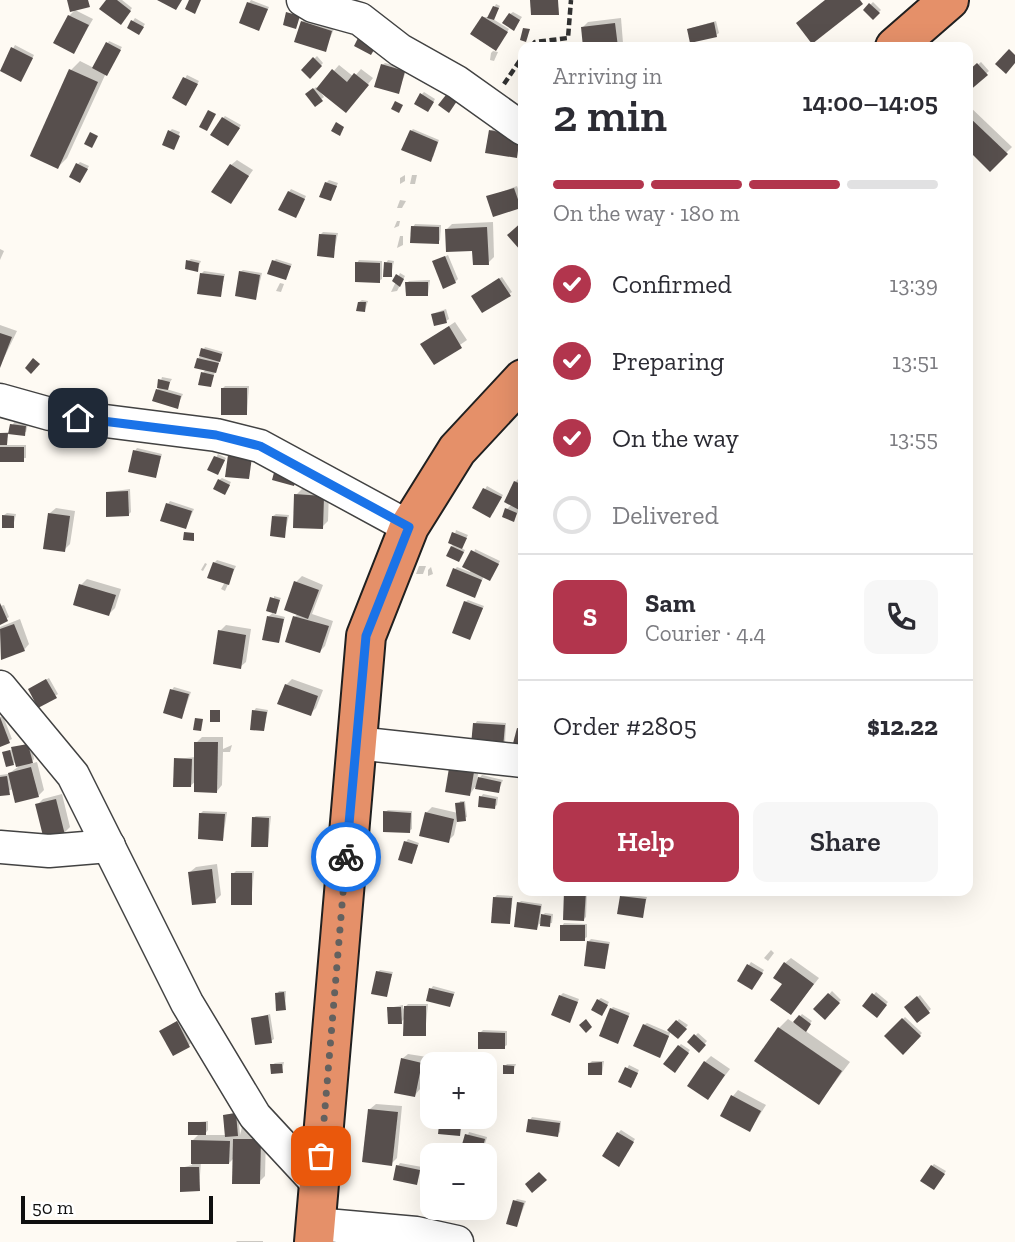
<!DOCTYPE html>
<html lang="en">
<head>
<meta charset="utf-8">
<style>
  body { margin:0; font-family:"Zilla Slab",serif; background:#f7f7f7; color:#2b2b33; height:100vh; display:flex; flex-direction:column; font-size:26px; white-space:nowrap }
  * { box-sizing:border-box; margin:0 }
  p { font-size:23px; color:#7c7c81 }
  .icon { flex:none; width:38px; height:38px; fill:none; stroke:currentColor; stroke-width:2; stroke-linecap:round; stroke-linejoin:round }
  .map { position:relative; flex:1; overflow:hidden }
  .sheet { position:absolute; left:518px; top:42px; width:455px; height:854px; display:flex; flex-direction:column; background:#fff; border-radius:14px; box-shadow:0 7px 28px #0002 }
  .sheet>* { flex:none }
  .buttons { position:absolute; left:420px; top:1052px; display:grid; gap:14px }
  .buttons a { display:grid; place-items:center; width:77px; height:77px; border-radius:14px; background:#fff; box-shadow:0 7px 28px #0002; font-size:35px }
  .scale { position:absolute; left:21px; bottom:18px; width:192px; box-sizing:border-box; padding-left:7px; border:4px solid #0f0f0f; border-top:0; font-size:19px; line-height:24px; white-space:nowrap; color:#0f0f0f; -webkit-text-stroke:5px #fff; paint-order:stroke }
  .pin { position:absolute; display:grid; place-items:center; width:60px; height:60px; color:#fff; margin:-30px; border-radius:14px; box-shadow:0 4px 10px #0006 }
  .courier { position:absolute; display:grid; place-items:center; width:70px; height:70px; margin:-35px; border:5px solid #1a73e8; border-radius:50%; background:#fff; color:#222; box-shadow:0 2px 9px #0007 }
  .overview em { font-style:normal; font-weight:600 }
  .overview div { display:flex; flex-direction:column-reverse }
  .overview { display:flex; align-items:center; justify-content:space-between; height:119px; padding:0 35px }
  h1 { font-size:46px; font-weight:600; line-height:52px }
  .bar { display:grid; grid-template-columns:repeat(4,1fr); gap:10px 7px; align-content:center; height:84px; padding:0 35px }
  .bar i { height:9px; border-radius:5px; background:#e1e1e2 }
  .bar .on { background:#b2354d }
  .bar p { grid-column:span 4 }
  .line { display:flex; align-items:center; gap:18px; padding:0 35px; border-top:2px solid #e1e1e2 }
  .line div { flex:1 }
  .round { display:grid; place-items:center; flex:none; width:74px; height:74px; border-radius:14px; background:#f7f7f7 }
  ol { padding:0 35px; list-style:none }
  li { display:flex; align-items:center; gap:21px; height:77px }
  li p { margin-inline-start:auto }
  li .icon { padding:7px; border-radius:50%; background:#b2354d; color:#fff; stroke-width:4 }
  li:last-child { color:#7c7c81 }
  li i { width:38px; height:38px; border:4px solid #e1e1e2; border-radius:50% }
  .button { display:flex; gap:14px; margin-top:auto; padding:14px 35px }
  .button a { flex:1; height:80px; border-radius:14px; background:#b2354d; color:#fff; font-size:28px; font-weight:600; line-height:80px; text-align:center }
  .button a+a { background:#f7f7f7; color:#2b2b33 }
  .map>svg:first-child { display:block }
  .shadow { fill:#0003 }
  .building { fill:#574f4d }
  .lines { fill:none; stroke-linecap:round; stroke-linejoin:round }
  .street-casing { stroke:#424242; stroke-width:35 }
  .highway-casing { stroke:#202020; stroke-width:42 }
  .path { stroke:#313131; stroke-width:4.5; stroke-dasharray:7 3.5; stroke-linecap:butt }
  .street { stroke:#fff; stroke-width:32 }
  .highway { stroke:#e59069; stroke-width:38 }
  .done { stroke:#63615f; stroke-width:7; stroke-dasharray:0 12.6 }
  .route { stroke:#1a73e8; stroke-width:9 }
</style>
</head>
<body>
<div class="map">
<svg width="1015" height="1242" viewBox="0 0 1015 1242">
  <rect width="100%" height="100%" fill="#fefaf3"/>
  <g class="shadow">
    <polygon points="108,0 122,0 132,8 123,20"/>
    <polygon points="251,0 269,7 259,29 249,3"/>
    <polygon points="873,2 881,10 873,18 865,10"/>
    <polygon points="496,4 500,6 493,19 509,29 498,46 493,51 498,52 494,61 490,60 491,53 495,49 483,17 490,17"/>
    <polygon points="75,10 93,19 74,52 69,16"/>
    <polygon points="513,12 522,17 516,26 510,14"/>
    <polygon points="135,18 145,24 141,30 129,27"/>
    <polygon points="621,18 623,43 619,47 585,47 583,27 588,22"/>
    <polygon points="305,20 334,29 325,50 302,22"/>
    <polygon points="716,21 719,33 716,35 688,29"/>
    <polygon points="109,41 122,47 106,73 67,158 58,167 71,70 80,61 94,68"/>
    <polygon points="15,45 34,55 23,77 1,70"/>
    <polygon points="317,56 323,63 310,77 303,70"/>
    <polygon points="981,62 989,71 968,89 968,73"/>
    <polygon points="385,63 407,69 398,92 382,65"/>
    <polygon points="339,65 354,77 361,69 373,78 351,105 319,90 324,97 315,104 307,95 316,87 318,89"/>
    <polygon points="187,75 199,81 188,101 174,98"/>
    <polygon points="424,92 435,99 430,108 422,94"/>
    <polygon points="968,105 1012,147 990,169 968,148"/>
    <polygon points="225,116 241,125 231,141 223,118"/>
    <polygon points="172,129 180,132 173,148 170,131"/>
    <polygon points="413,129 439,140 433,157 411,131"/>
    <polygon points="493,129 522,134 516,156 490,131"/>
    <polygon points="237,160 253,170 230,202 231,165"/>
    <polygon points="80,162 89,166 82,178 78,164"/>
    <polygon points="405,175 405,181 400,184 400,178"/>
    <polygon points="412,175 417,175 415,184 410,184"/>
    <polygon points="329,180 338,183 331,199 326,183"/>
    <polygon points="517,186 523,204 520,206 488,197"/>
    <polygon points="291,189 306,196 298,214 289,192"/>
    <polygon points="400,200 406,201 402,208 397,208"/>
    <polygon points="397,221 400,221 399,226 394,228"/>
    <polygon points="493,222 494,257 488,263 446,230 452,224"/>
    <polygon points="415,224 441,225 440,240 438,242 413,227"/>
    <polygon points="323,232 338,233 333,256 321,234"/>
    <polygon points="400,236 403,236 403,245 397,248"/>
    <polygon points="0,249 4,251 0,260"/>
    <polygon points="448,255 458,279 455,282 434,262"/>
    <polygon points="191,259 201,261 197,270 188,261"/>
    <polygon points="276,259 292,264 285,278 274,261"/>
    <polygon points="359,260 382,261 382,279 379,281 357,263"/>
    <polygon points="388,260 394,261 391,276 386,263"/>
    <polygon points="243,270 262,273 256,298 240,272"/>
    <polygon points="204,271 225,274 220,295 202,273"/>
    <polygon points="400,273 405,276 397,291 391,292"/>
    <polygon points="502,277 512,292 509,294 475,294"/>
    <polygon points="430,280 428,294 407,283 409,281"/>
    <polygon points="280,283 284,284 281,292 276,291"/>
    <polygon points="362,300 368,301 365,310 359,302"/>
    <polygon points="446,309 449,319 446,321 432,314"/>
    <polygon points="455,322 467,340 434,363 422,344"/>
    <polygon points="0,325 17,331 0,366"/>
    <polygon points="205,347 223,352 210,385 203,373 206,369 198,359"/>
    <polygon points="162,377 172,379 166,389 183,394 177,407 158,390"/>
    <polygon points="225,386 249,386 247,413 223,388"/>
    <polygon points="14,422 28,424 26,432 9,432 5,445 26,445 26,458 0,460 0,433 10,432"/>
    <polygon points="137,448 162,454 156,476 135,451"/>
    <polygon points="218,454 226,458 220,470 210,469"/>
    <polygon points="521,476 523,510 520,508 514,520 507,509 512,504 515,482"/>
    <polygon points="222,478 231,482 227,490 219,480"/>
    <polygon points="487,486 503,495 493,513 474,507"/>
    <polygon points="130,489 131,512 128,515 107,492"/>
    <polygon points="302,489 329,490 328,521 322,527 296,495"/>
    <polygon points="170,501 194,509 186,527 168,504"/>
    <polygon points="56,508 75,511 70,544 64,550 50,513"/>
    <polygon points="7,513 16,514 13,527 4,515"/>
    <polygon points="276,514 289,515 284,536 273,516"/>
    <polygon points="456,530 468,535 461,548 465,550 461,558 452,547"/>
    <polygon points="475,549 500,561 492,577 484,576 475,596 455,569 457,567 470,572"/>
    <polygon points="217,560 236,566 225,591 221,589 225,582 214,563"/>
    <polygon points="205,563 207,564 203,571 201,570"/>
    <polygon points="419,566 426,566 423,574 416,574"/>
    <polygon points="431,567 433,574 428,576 428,570"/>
    <polygon points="302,576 323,585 312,614 333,621 325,646 320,651 295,617 298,613 296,582"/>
    <polygon points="87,579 121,589 115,608 109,614 75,604 81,585"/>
    <polygon points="274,596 281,598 273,614 285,617 278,641 269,616 274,612"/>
    <polygon points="468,600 484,606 470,638 465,602"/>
    <polygon points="4,605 9,617 0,623 0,606"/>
    <polygon points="20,619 29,644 24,650 2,658 0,627"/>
    <polygon points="226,625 251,629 246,662 240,667 220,631"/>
    <polygon points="49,678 58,694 39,706 33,687"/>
    <polygon points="292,679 323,690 316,708 310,714 286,685"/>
    <polygon points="174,687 191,692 182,717 172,690"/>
    <polygon points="256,708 268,710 264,729 254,711"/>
    <polygon points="3,716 12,739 0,745 0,717"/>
    <polygon points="477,721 506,723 505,744 502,746 475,724"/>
    <polygon points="202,737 223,737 223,749 232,745 230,752 223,752 222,785 217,791 196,781 190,786 175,759 196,757 196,743"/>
    <polygon points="31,742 34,759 30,764 37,762 44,790 38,796 13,789 0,794 0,775 8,774 18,767 16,761 13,764 3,753"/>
    <polygon points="480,761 477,781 482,775 503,780 498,792 475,787 470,794 447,791"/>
    <polygon points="62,794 70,827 64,833 37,805 43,799"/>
    <polygon points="483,794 498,797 497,805 494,807 481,797"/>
    <polygon points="460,801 465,801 467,817 457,821 454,835 448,841 426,813 432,807 458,813"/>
    <polygon points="388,810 412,811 412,829 409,831 385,812"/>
    <polygon points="203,811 227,812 223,839 201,813"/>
    <polygon points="256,816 271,816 268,845 253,818"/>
    <polygon points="408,839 419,843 412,862 406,842"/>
    <polygon points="217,864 221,895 215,901 190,872 196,867"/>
    <polygon points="236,871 254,871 251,904 233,874"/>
    <polygon points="587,891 586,917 584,919 566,892"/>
    <polygon points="624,894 647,897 642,916 622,896"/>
    <polygon points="497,895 513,896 509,922 494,898"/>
    <polygon points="521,901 542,904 540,918 545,913 553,914 552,923 539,924 537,928 519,903"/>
    <polygon points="564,923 587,924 587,937 584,939 562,926"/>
    <polygon points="591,939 610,942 605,967 589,941"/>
    <polygon points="771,950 774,953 768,961 764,958"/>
    <polygon points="791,958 819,978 791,1013 784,984 785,963"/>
    <polygon points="751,962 764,970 754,986 739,980"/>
    <polygon points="380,970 393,972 386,995 378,972"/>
    <polygon points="433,986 455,992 449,1005 431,989"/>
    <polygon points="279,991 286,991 285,1009 277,994"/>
    <polygon points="832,991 841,1000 825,1017 816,1009"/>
    <polygon points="876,992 888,1002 877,1015 865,1006"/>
    <polygon points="563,993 579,999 570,1021 560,996"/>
    <polygon points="920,995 931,1009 918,1021 906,1007"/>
    <polygon points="601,998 609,1002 604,1011 598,1000"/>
    <polygon points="408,1004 428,1004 425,1034 405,1018 401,1022 389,1008 403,1005 403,1009"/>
    <polygon points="613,1007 630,1013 618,1042 611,1009"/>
    <polygon points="270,1014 274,1039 271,1041 253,1019"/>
    <polygon points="802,1014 812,1021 804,1030 850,1062 819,1103 779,1028 788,1019 794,1023"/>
    <polygon points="905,1017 922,1033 903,1052 886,1036"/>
    <polygon points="679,1019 688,1025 678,1037 671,1031 662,1053 644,1025 647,1023 668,1032"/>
    <polygon points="179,1020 191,1043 189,1045 164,1029"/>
    <polygon points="483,1030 507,1031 507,1045 504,1047 480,1033"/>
    <polygon points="698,1033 707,1041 698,1051 689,1042"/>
    <polygon points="681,1044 690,1050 677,1068 679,1046"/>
    <polygon points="408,1054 427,1057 420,1089 415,1095 402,1059"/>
    <polygon points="711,1056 730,1069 708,1098 705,1062"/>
    <polygon points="592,1061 604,1061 602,1074 590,1063"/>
    <polygon points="284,1062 282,1071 272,1065 275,1063"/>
    <polygon points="507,1064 516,1064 513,1072 505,1066"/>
    <polygon points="629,1065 639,1070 633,1084 620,1081"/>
    <polygon points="738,1090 766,1105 750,1130 733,1096"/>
    <polygon points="376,1104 402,1106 397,1158 391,1164 370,1109"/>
    <polygon points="238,1112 240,1135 243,1123 266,1134 265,1176 259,1182 235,1157 229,1163 201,1162 199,1189 181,1168 192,1165 193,1140 200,1133 190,1123 208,1121 208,1130 204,1135 227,1135 225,1115"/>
    <polygon points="532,1117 561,1121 560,1132 557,1135 530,1120"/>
    <polygon points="621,1130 635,1139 621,1162 618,1133"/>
    <polygon points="469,1132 487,1137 482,1155 461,1155"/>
    <polygon points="400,1163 422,1167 417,1183 398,1166"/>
    <polygon points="934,1164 946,1171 936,1185 932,1166"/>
    <polygon points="432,1180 432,1198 429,1198 431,1181"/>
    <polygon points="517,1199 526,1201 517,1225 515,1201"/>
    <polygon points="237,1241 263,1241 263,1242 236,1242"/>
  </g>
  <g class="building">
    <polygon points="67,0 88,0 90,7 70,12"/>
    <polygon points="106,0 117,0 131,11 121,25 99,9"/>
    <polygon points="157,0 182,0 176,10"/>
    <polygon points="189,0 201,0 195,14 185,9"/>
    <polygon points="530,0 558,0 559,15 531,15"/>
    <polygon points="825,0 860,0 863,4 812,44 796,23"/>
    <polygon points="247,2 268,9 259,31 239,23"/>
    <polygon points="869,3 880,13 873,20 863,10"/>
    <polygon points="493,6 499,8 494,20 487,18"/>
    <polygon points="286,12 300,16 296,29 283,25"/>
    <polygon points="509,13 520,20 514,31 502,23"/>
    <polygon points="68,15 89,25 74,54 53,43"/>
    <polygon points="482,16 508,32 496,51 470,34"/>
    <polygon points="131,20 144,27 139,35 127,28"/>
    <polygon points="301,21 332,31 326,52 294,42"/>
    <polygon points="714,22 717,37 690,43 687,29"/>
    <polygon points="615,23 618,47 583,47 581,27"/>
    <polygon points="363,28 381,38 371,55 354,46"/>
    <polygon points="523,28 530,29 526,42 520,40"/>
    <polygon points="106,42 121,50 107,76 92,68"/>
    <polygon points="11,47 33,58 21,82 0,71"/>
    <polygon points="1009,49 1015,55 1015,63 1006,74 995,64"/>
    <polygon points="313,57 322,66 310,79 301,70"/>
    <polygon points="977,63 988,75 968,92 968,71"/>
    <polygon points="381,64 405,71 399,94 374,87"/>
    <polygon points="69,69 98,82 58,169 30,156"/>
    <polygon points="332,69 347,82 354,73 369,85 346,113 316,89"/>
    <polygon points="183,77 198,84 186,106 172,98"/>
    <polygon points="313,88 323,101 315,107 305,94"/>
    <polygon points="449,91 459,98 449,113 438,105"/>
    <polygon points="420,93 434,102 428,112 414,104"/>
    <polygon points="395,101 403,105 399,113 391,109"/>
    <polygon points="208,110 216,114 207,131 199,127"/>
    <polygon points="968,116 1008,154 990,172 968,150"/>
    <polygon points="222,117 240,128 228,146 210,135"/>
    <polygon points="336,122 344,127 340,136 331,131"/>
    <polygon points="168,130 180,136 174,150 162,145"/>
    <polygon points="410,130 438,142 431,162 401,150"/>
    <polygon points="489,130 520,136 517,158 485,153"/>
    <polygon points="90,132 98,136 92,148 84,144"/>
    <polygon points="76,163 88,169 80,183 69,177"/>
    <polygon points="230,164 249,176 231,204 211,192"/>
    <polygon points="325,182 337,186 331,201 319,197"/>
    <polygon points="514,188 521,208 493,217 486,196"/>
    <polygon points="288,191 305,199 296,218 278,210"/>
    <polygon points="523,221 523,250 521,251 507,235"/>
    <polygon points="411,226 439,227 439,244 410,243"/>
    <polygon points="487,227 489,265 473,265 472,251 446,252 445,229"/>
    <polygon points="319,234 336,235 334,258 317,256"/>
    <polygon points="445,256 456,283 443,289 432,261"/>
    <polygon points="186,260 199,263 198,272 185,269"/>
    <polygon points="272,260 291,266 286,280 267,274"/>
    <polygon points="355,262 380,263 380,283 355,282"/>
    <polygon points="384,262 392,263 392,277 383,277"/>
    <polygon points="239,271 260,275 256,300 235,296"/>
    <polygon points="200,273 224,276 221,297 197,294"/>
    <polygon points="396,274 404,279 400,287 392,281"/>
    <polygon points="499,278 511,296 482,313 471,296"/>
    <polygon points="405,282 428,282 428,296 406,296"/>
    <polygon points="358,302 366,302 365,312 356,311"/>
    <polygon points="444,311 447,323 434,326 431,314"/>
    <polygon points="449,326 462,348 434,365 420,344"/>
    <polygon points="0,333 12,337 0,368"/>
    <polygon points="201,348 222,354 220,362 199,356"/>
    <polygon points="33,358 40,364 31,374 25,368"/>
    <polygon points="197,358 219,363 216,373 194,368"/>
    <polygon points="201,372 214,375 211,387 198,385"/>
    <polygon points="158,379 170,382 168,390 157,388"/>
    <rect x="221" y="388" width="26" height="27"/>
    <polygon points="156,389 181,396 178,409 152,401"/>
    <polygon points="10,424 26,426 25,436 8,434"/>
    <polygon points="0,433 8,433 7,445 0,445"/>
    <rect x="0" y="447" width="24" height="15"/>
    <polygon points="133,450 161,456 156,478 128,472"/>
    <polygon points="228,455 252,457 249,479 225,477"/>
    <polygon points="214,456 225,460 218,475 207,470"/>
    <polygon points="276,465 298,471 294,486 272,480"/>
    <polygon points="218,479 230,485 225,495 213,489"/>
    <polygon points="514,481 523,485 523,512 504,502"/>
    <polygon points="483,488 502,497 490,518 472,508"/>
    <polygon points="128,491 129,516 106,517 106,492"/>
    <polygon points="294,494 324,496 323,529 293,528"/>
    <polygon points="166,503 192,511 186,529 160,521"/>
    <polygon points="505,508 517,513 514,522 502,517"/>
    <polygon points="48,513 70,516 65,552 43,549"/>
    <polygon points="2,515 14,516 14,528 2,528"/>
    <polygon points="272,516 287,517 285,538 270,536"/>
    <polygon points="184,532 194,533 194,541 183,540"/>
    <polygon points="452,532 467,538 462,549 448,543"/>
    <polygon points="451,546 464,552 459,562 446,556"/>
    <polygon points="471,550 499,564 490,581 462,567"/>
    <polygon points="213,562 234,569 229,585 207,578"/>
    <polygon points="453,568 482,580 475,598 446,586"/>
    <polygon points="294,581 319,590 308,619 284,610"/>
    <polygon points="79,584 116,595 109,616 73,605"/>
    <polygon points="270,597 280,600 276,614 266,611"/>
    <polygon points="464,601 483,608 470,640 452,633"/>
    <polygon points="0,603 8,621 0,625"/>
    <polygon points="267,616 284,619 279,643 262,640"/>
    <polygon points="293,616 329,626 320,653 285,642"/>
    <polygon points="14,624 25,651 1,660 0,629"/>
    <polygon points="218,630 246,635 241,669 213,664"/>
    <polygon points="46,679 57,698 38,708 28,689"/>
    <polygon points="285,684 318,696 311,716 277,704"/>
    <polygon points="170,689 189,694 182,719 163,713"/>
    <rect x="210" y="710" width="10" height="12"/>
    <polygon points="252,710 267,712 264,731 250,730"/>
    <polygon points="0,717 10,743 0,747"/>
    <polygon points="195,718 203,719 201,731 193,730"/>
    <polygon points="473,723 505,725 503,748 471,745"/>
    <polygon points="517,728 523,729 523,754 511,751"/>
    <polygon points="194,742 218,742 217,793 194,792"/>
    <polygon points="28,744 33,763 16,767 11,747"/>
    <polygon points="10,750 14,765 6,767 2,752"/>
    <polygon points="174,758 192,759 191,787 173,787"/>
    <polygon points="450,762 475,766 470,796 445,792"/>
    <polygon points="31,767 39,797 15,803 8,773"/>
    <polygon points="7,776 10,795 0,796 0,777"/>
    <polygon points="478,777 501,782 499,793 475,789"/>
    <polygon points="479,796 496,799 495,809 478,807"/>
    <polygon points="56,799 65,835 44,840 35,804"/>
    <polygon points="464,802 466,821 457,822 455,803"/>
    <polygon points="383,811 411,813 410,833 383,832"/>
    <polygon points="425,812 454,819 449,843 419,836"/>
    <polygon points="199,813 225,814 223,841 198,839"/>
    <polygon points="252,817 269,818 268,847 251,847"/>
    <polygon points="404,841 418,845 412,864 398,860"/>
    <polygon points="212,869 216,903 192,905 188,872"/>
    <rect x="231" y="873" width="21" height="32"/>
    <polygon points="564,891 586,892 584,921 563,920"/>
    <polygon points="620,896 646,899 643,918 617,914"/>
    <polygon points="493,897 512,898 510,924 491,923"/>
    <polygon points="517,902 541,906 537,930 514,927"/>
    <polygon points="541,914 551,916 550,927 540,926"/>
    <rect x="560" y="925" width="25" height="16"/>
    <polygon points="587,941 609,944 605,969 584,966"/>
    <polygon points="784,962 814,984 791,1015 770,1000 782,984 773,978"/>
    <polygon points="747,964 763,973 752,990 737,981"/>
    <polygon points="376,971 392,974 387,997 371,994"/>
    <polygon points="429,988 454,994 450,1007 426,1001"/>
    <polygon points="284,992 286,1010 276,1011 275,993"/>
    <polygon points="828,993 840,1003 825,1020 813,1009"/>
    <polygon points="872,993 887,1005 877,1018 862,1006"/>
    <polygon points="559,995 578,1002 570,1023 551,1015"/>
    <polygon points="917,996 930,1013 917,1023 904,1007"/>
    <polygon points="597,999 608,1005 602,1016 591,1010"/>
    <polygon points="404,1006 426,1006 426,1036 403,1036"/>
    <polygon points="387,1007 401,1007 402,1024 388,1024"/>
    <polygon points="610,1008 629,1016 618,1044 599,1036"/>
    <polygon points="268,1015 272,1043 255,1045 251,1018"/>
    <polygon points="799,1015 811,1024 806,1032 793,1022"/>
    <polygon points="902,1018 921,1036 903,1055 884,1036"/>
    <polygon points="586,1019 592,1027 586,1033 579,1025"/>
    <polygon points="676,1020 687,1029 678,1039 667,1030"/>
    <polygon points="177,1021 190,1047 173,1056 159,1031"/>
    <polygon points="643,1024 669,1036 660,1058 633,1046"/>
    <polygon points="778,1027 842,1071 819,1105 754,1061"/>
    <polygon points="478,1032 505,1033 505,1049 478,1049"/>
    <polygon points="694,1034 706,1045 699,1053 687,1042"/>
    <polygon points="678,1045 689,1053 675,1073 663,1064"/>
    <polygon points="401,1058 422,1063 415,1097 394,1093"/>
    <polygon points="704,1061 725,1075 708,1100 687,1086"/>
    <polygon points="602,1062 602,1075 588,1075 588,1063"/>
    <polygon points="270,1064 282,1064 283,1073 271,1074"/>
    <polygon points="503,1065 514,1066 514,1074 503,1074"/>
    <polygon points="625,1067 638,1073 631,1088 618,1082"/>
    <polygon points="731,1095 761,1111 750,1132 720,1116"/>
    <polygon points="368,1109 398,1112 392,1166 362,1162"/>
    <polygon points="236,1113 238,1136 225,1137 223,1115"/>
    <polygon points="440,1116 462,1116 460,1136 438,1134"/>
    <polygon points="528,1119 560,1123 558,1137 526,1132"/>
    <rect x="188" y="1122" width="18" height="13"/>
    <polygon points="617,1132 634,1142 619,1167 602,1156"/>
    <polygon points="465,1134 485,1139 481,1155 459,1155"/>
    <polygon points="233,1139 261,1139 260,1184 232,1184"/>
    <polygon points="191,1140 230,1141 229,1164 191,1164"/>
    <polygon points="396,1165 420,1170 417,1185 393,1180"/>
    <polygon points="931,1165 945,1174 934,1190 920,1181"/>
    <polygon points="180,1167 199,1167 200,1191 180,1192"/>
    <polygon points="539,1172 547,1180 532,1193 525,1184"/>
    <polygon points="513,1200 524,1203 517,1227 506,1224"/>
  </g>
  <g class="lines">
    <g class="street-casing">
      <g id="street">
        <polyline points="303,0 313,6 360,19 400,50 457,82 523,129"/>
        <polyline points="0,400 50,414 216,435 260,446 409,527"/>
        <polyline points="0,687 73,775 187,1003 255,1116 318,1184"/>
        <polyline points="356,743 523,761"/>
        <polyline points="0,847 49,851 109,846"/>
        <polyline points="315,1224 416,1233 457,1242"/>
      </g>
    </g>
    <g class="highway-casing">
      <g id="highway">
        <polyline points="895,47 949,0"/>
        <polyline points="314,1242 366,636 409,527 457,450 523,379"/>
      </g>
    </g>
    <g class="path">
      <polyline points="531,47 535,42 568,38 571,0"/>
      <polyline points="504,84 523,56"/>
    </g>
    <use href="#street" class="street"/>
    <use href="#highway" class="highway"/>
  </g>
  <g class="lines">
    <polyline class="done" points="321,1156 346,857"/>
    <polyline class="route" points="78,418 216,435 260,446 409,527 366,636 346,857"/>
  </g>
</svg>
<div class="buttons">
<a>+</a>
<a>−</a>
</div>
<div class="scale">50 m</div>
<div class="pin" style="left:321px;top:1156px;background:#ea580c"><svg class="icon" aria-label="bag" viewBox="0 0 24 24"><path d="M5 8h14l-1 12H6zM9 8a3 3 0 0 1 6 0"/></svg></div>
<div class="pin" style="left:78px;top:418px;background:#1f2937"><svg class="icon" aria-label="home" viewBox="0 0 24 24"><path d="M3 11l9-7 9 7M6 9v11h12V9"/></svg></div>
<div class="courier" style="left:346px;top:857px"><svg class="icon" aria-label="bike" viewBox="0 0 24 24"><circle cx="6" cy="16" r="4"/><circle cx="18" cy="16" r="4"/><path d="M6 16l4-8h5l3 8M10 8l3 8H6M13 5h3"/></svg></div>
<section class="sheet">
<div class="overview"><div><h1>2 min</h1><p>Arriving in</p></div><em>14:00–14:05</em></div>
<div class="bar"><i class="on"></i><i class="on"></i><i class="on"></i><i></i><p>On the way · 180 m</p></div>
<ol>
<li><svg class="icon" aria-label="check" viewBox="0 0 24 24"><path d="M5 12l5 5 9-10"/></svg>Confirmed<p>13:39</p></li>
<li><svg class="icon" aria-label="check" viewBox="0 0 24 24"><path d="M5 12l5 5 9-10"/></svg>Preparing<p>13:51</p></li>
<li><svg class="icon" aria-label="check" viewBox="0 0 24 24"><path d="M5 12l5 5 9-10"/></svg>On the way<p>13:55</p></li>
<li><i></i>Delivered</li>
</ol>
<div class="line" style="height:126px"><b class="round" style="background:#b2354d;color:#fff">S</b><div><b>Sam</b><p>Courier · 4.4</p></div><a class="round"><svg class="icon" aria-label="phone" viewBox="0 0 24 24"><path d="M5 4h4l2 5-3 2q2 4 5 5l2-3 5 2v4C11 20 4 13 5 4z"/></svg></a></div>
<div class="line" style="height:91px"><div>Order #2805</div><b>$12.22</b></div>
<div class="button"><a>Help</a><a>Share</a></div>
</section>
</div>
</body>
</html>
